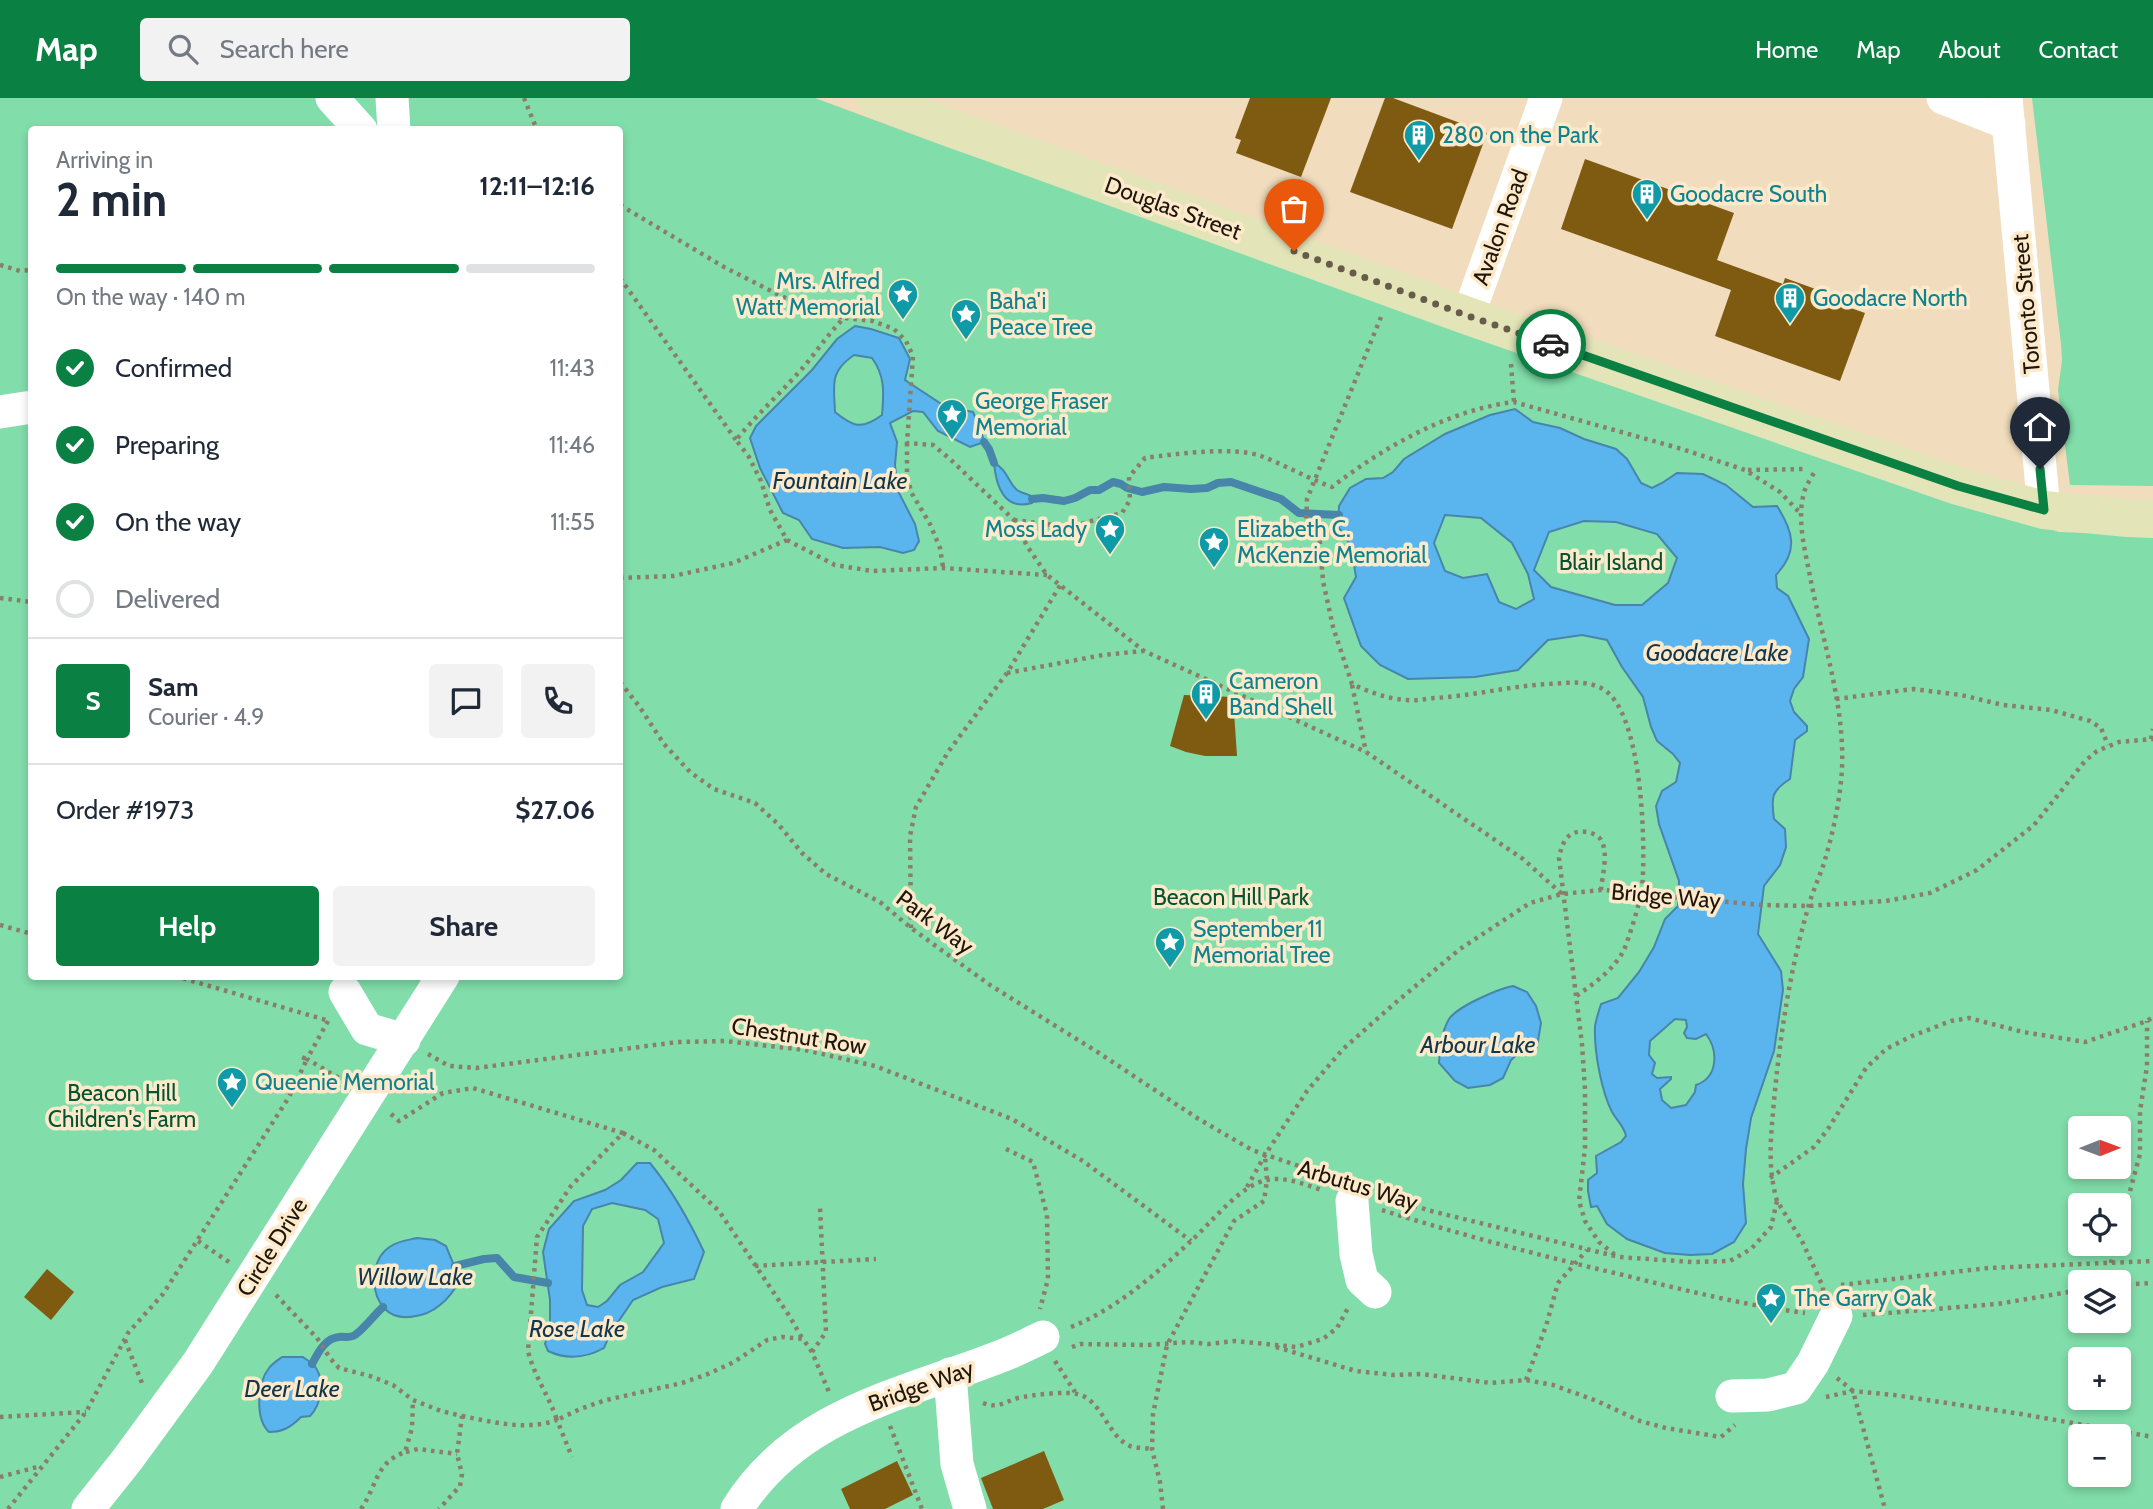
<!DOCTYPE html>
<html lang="en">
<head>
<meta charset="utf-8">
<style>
  body { margin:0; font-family:Cabin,sans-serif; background:#f2f2f3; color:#1f2937; height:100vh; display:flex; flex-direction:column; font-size:26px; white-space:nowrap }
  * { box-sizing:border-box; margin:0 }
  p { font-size:23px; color:#747a83 }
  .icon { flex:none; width:38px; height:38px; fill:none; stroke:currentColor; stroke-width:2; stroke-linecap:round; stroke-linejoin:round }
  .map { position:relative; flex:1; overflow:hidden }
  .side { position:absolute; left:28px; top:28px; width:595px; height:854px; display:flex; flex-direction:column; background:#fff; border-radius:7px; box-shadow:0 4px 10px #0003 }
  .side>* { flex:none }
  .needle { width:46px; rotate:89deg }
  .buttons { position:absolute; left:2068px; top:1018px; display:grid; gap:14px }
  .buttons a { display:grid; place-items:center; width:63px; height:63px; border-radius:7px; background:#fff; box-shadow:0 4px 10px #0003; font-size:35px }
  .pin { position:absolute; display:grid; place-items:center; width:60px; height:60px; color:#fff; margin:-72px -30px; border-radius:50% 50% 50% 0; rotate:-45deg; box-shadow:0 0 7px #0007 }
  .pin .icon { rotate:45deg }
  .courier { position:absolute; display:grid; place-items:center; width:70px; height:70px; margin:-35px; border:5px solid #0b8043; border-radius:50%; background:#fff; color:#222; box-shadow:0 2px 9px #0007 }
  .head em { font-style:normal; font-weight:700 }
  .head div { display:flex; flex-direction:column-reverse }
  .head { display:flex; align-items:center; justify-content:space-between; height:119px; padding:0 28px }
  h1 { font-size:46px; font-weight:700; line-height:52px }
  .bar { display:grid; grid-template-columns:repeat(4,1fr); gap:10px 7px; align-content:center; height:84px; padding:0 28px }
  .bar i { height:9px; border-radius:5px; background:#e0e1e3 }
  .bar .active { background:#0b8043 }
  .bar p { grid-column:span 4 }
  .line { display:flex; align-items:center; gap:18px; padding:0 28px; border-top:2px solid #e0e1e3 }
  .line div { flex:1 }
  .round { display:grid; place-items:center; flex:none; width:74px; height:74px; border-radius:7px; background:#f2f2f3 }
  ol { padding:0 28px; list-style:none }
  li { display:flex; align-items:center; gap:21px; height:77px }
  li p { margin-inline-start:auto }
  li .icon { padding:7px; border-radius:50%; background:#0b8043; color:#fff; stroke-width:4 }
  li:last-child { color:#747a83 }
  li i { width:38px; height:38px; border:4px solid #e0e1e3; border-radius:50% }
  .button { display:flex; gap:14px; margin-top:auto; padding:14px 28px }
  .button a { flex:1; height:80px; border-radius:7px; background:#0b8043; color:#fff; font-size:28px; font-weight:700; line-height:80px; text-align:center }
  .button a+a { background:#f2f2f3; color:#1f2937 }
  header { display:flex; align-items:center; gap:42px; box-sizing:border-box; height:98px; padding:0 35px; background:#0b8043; color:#fff }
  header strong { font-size:33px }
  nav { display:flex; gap:38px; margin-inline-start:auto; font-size:24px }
  .search { width:490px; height:63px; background:#f2f2f3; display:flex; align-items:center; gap:18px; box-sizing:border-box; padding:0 24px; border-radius:7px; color:#747a83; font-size:26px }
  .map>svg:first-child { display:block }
  .green { fill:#81deaa; fill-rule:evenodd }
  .water { fill:#5ab5ee; stroke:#4885aa; stroke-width:2; fill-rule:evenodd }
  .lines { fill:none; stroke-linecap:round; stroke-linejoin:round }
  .stream { stroke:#4885aa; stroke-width:8 }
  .building { fill:#7f5b12 }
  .path { stroke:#8b7e68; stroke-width:4.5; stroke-dasharray:3.5 5; stroke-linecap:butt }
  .minor { stroke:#fff; stroke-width:33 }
  .major { stroke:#e3e5b9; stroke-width:38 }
  .done { stroke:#675c49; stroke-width:7; stroke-dasharray:0 12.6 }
  .route { stroke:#0b8043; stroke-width:9 }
  .labels { text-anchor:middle; stroke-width:7; stroke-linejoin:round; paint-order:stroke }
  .culture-label { font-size:23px; fill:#0d838f; stroke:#feeaca; text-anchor:start }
  .street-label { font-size:23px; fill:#1d160b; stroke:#feeaca }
  .park-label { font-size:23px; fill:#045433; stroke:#feeaca }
  .water-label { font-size:24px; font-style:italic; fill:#10374e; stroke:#feeaca }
</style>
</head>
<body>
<header>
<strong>Map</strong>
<div class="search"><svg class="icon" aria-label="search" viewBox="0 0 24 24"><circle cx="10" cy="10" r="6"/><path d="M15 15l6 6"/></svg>Search here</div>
<nav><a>Home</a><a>Map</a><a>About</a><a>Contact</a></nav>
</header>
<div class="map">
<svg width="2153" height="1411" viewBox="0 0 2153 1411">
  <rect width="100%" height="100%" fill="#f1ddbd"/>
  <g class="green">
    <path d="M0 0H815L947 49 1984 410 2059 434 2153 437V1411H0ZM32 32H620V878H32ZM2081 1031H2119V1069H2081ZM2081 1108H2119V1146H2081ZM2081 1185H2119V1223H2081ZM2081 1262H2119V1300H2081ZM2081 1339H2119V1377H2081Z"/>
    <polygon points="2032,0 2153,0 2153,388 2070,387 2058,292 2062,262 2061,246"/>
  </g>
  <g class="water">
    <path d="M855 228 871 231 899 240 910 261 905 282 946 309 973 314 981 332 984 344 970 349 938 333 923 314 913 313 890 325 897 344 895 367 898 393 915 426 919 443 914 452 903 455 880 449 843 450 812 441 799 422 783 415 760 370 750 340 756 328 812 272 837 241ZM854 257 872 260C885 278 884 294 882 317 862 332 853 329 835 314 834 287 829 274 854 257Z"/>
    <path d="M1515 311 1533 324 1560 330 1584 341 1616 351 1627 361 1641 385 1652 390 1662 385 1677 375 1703 376 1726 387 1753 409 1777 408C1793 433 1799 453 1776 477L1777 490 1788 498 1809 541 1803 579 1794 591 1790 603 1794 614 1807 628V633L1795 642 1790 681C1771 693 1771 700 1774 721L1785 731 1786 749 1780 767 1764 788 1758 836 1781 873 1783 892 1774 953 1751 1020 1746 1051 1743 1086 1746 1125 1734 1144 1712 1156 1690 1157 1665 1155 1627 1141 1607 1126 1597 1108 1591 1109 1588 1093V1082L1597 1075 1596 1058 1621 1044 1626 1038C1624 1028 1617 1023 1612 1014 1601 992 1594 953 1595 928 1596 921 1599 913 1601 906L1618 900 1639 874 1654 849 1665 821 1678 808 1679 783 1659 726 1656 708 1662 693 1676 684 1680 665 1673 656 1657 643 1651 629 1643 599 1622 569 1607 542 1582 537 1548 542 1518 572 1475 579 1408 581 1380 567 1361 548 1344 500 1356 479 1351 448 1338 428 1339 408 1350 390 1366 381 1383 380 1393 374 1404 361 1445 336 1490 317ZM1445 417 1481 420 1512 445 1528 476 1534 501 1516 511 1499 504 1487 476 1463 480 1445 473 1434 445ZM1584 423 1616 424 1657 436 1677 460 1668 485 1642 507H1615L1551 489 1534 472 1549 434ZM1675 921 1686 922 1687 929 1684 935 1687 940 1696 941 1706 936C1718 952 1719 979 1696 987L1695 994 1686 1007 1671 1010 1662 1002 1660 991 1671 981V979L1657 980 1652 976 1655 965 1649 957 1650 943Z"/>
    <path d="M994 365C1008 372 1007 383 1017 392 1022 396 1027 395 1033 399L1032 405C1004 413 996 388 994 365Z"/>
    <path d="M1513 888 1527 894 1536 908 1541 925 1537 949 1520 954 1511 962 1503 980 1490 987 1468 990 1455 983 1439 965C1440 950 1441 935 1449 921 1458 908 1498 891 1513 888Z"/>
    <path d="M637 1065H650C672 1092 689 1122 704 1154L694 1181 662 1189 633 1202 618 1224 606 1227 603 1233 607 1243 604 1250C586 1260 567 1262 548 1253L545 1246 550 1229V1202L543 1154 549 1131 574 1103 605 1092 621 1082ZM612 1105 645 1112 658 1121 664 1145 643 1174 620 1187 607 1203 598 1209 587 1207 582 1192 583 1128 592 1111Z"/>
    <path d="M417 1140 435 1142 446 1148 460 1182C455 1191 448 1201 440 1207 426 1219 398 1225 385 1211 369 1194 371 1160 391 1148 398 1143 409 1142 417 1140Z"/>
    <path d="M282 1259H303C307 1262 314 1266 316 1270 325 1284 321 1307 310 1318L301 1319C291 1329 283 1334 269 1334 255 1321 257 1285 269 1270 272 1266 278 1262 282 1259Z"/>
  </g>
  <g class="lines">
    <g class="stream">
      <polyline points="984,344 989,351 994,365"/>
      <polyline points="1032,401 1043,400 1064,403 1075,400 1090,392 1099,392 1113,384 1121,386 1127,390 1142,394 1164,389 1191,391 1207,390 1218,385 1231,384 1281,401 1299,415 1339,417"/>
      <polyline points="455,1168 484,1161 497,1160 514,1179 548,1185"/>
      <path d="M312 1266C318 1255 325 1240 339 1239 345 1238 349 1241 355 1237 365 1230 374 1217 383 1209"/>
    </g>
  </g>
  <g class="building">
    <polygon points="1250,0 1331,0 1301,79 1236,55 1241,42 1235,40"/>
    <polygon points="1385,0 1393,0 1487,35 1452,131 1350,94"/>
    <polygon points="1585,61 1734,115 1717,162 1783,186 1785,180 1821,193 1819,199 1865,215 1840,283 1715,238 1731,192 1561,131"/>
    <polygon points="1184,597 1233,599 1237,658 1205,658 1186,654 1170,648"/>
    <polygon points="47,1171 74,1194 51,1222 24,1199"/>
    <polygon points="1044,1353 1064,1402 1043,1411 993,1411 981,1380"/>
    <polygon points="897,1363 913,1397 885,1411 850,1411 841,1391"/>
  </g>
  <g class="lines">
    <g class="path">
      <polyline points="524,0 537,32"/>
      <polyline points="620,107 724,169 783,199 844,220"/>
      <polyline points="0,167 20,173 32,172"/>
      <polyline points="620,180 736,342"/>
      <path d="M1381 219 1307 401 1306 428 1319 434 1323 483 1333 529 1352 586C1369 594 1388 601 1407 602 1416 603 1425 601 1434 600 1472 598 1510 588 1549 586 1567 585 1585 582 1601 590 1643 610 1646 749 1642 791 1640 804 1629 840 1624 852 1613 873 1593 886 1575 899"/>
      <polyline points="1511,266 1514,304"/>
      <polyline points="907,345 907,376 911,394 930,426 940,450 943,469"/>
      <polyline points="1748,372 1806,371"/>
      <path d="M1014 422 1054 427 1080 426 1122 415 1130 402 1129 379 1145 360C1174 356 1234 348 1261 358 1285 367 1307 380 1332 389 1384 349 1448 312 1514 304L1682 351 1745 372 1780 394 1802 417"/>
      <path d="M1047 477 943 470 872 473 835 467 787 442 770 412 761 383 749 359 736 342C758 315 784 292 806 266 819 250 830 234 844 220L873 223 894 231 906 243 913 258 907 345 933 347 950 361 1014 422 1027 448 1047 477 1144 553 1366 654 1523 761 1562 796"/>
      <polyline points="620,480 673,478 733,465 787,442"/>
      <polyline points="0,500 32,504"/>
      <polyline points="1007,575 1103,557 1143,553"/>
      <polyline points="620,584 639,608 664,646 690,674 714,691 755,705 779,727 802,755 826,776 880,804 911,830 990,887 1099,955 1197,1020 1252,1052 1334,1080"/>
      <polyline points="1352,587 1366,654"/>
      <polyline points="1836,601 1913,591 1961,597 2003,607 2051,612 2090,623 2101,630 2108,647"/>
      <polyline points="2151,641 2153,631"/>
      <path d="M1601 792C1602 778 1609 755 1601 742 1598 737 1592 735 1587 734 1568 731 1562 744 1559 760L1582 946 1585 991V1050L1579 1103 1585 1123 1599 1144 1615 1157"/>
      <polyline points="0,827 32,836"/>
      <polyline points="911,830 910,738 916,709 948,654 1007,575 1061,486"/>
      <polyline points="175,878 326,922"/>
      <polyline points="328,923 307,961 344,983"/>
      <polyline points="428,956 449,968 476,970 678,944 725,943 805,952 875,968 1012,1021 1083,1063 1191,1143"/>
      <path d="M391 1016 399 1023 443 995 473 990 623 1035 571 1088 537 1139 528 1253C534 1278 549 1298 557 1322L580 1311 606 1302 682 1285 708 1276 734 1264 767 1242 782 1239 803 1241 812 1254 829 1294"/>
      <polyline points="623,1035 654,1052 719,1113 790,1219 802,1240"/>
      <polyline points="1006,1051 1033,1064 1047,1117 1048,1181 1040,1211"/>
      <polyline points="1770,1080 1814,1049 1828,1031 1866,970 1886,951 1912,938 1951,923 1969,920 2023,934 2085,944 2147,923 2153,919"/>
      <polyline points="1247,1089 1265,1057 1307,993 1343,951 1394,906 1460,851 1530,805 1562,796 1601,792 1642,794 1660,798 1762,807 1808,808 1886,803 1930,795 1977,772 2034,727 2085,663 2097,653 2119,644 2153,641"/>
      <polyline points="1382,1096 1427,1112 1619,1159 1692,1164 1730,1163 1751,1151 1771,1129 1777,1103 1802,1143 1823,1189 1823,1194"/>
      <path d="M1777 1103C1767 1068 1771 1038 1774 1003 1780 938 1790 872 1808 810 1812 795 1819 780 1824 765 1833 735 1840 703 1842 671 1845 605 1821 539 1809 473 1804 449 1797 419 1804 395 1806 387 1812 379 1816 371"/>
      <path d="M1382 1112C1461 1137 1542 1158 1623 1177 1684 1192 1743 1207 1805 1215"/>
      <polyline points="2119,1134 2140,1056 2140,1013 2147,968 2147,923"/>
      <polyline points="198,1143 229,1164"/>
      <polyline points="2111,1165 2116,1146"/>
      <polyline points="755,1168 876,1161"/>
      <polyline points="1841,1187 1988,1170 2153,1163"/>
      <polyline points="2119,1187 2153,1185"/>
      <polyline points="276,1197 317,1240 330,1260 339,1270 370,1278 393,1287 413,1302 441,1313 462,1318 457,1356 462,1376 460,1388 439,1411"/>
      <polyline points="1863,1217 1997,1206 2081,1192"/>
      <path d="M1071 1229C1118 1210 1156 1176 1192 1142 1212 1124 1240 1087 1267 1082 1285 1078 1307 1087 1324 1093"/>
      <polyline points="125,1242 142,1285"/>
      <polyline points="1072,1249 1080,1246 1147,1247 1188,1244 1208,1246 1235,1243 1296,1249 1323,1241 1337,1230 1348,1210"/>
      <polyline points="1276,1249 1356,1273 1394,1277 1421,1276 1491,1285 1526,1282 1553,1287 1597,1303 1640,1323 1666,1330 1721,1339 1735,1327"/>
      <polyline points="812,1254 826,1234 820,1110"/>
      <polyline points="1055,1263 1075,1294"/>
      <polyline points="1837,1280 1853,1293 1885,1411"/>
      <polyline points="1526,1282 1546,1228 1558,1185 1587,1152"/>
      <polyline points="1826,1299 1853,1293 1894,1297 2021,1316 2153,1339"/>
      <path d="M983 1305C998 1311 1004 1304 1018 1300 1032 1297 1064 1293 1077 1296 1102 1301 1107 1338 1130 1348 1136 1350 1145 1350 1152 1351"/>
      <path d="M462 1318C493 1324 526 1333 557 1322L572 1359"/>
      <polyline points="0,1319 86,1314"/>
      <polyline points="890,1328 922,1411"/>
      <polyline points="406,1354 418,1351 457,1356"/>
      <polyline points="0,1379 41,1368"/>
      <polyline points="8,1411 86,1314 128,1235 163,1196 289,999 307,961 301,959"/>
      <path d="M361 1411C377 1388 375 1365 405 1354L412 1330 413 1302"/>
      <polyline points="1163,1411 1160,1384 1152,1351 1153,1316 1167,1247 1234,1123 1264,1103 1267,1082 1265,1058"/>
    </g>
    <g class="minor">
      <polyline points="332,0 361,32"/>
      <polyline points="392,0 394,32"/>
      <polyline points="1943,0 2009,26"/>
      <polyline points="2006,0 2044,412"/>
      <polyline points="1468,218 1546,0"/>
      <polyline points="0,314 32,309"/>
      <polyline points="345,894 367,931 404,942"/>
      <polyline points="1352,1103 1356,1156 1362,1182 1375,1194"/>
      <polyline points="950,1276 957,1366 970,1411"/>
      <polyline points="1732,1298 1768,1297 1796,1290 1813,1265 1836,1218"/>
      <polyline points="88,1411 127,1362 198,1265 443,878"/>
      <path d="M737 1411C797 1314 906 1296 1004 1257 1017 1252 1030 1245 1043 1239"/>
    </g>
    <polyline class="major" points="875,0 932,23 1468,218 1958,388 2044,412 2128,420 2153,421"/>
  </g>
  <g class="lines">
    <polyline class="done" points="1294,153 1468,218 1551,246"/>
    <polyline class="route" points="1551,246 1958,388 2044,412 2040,371"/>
  </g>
  <defs>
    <g id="building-pin" transform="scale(1.575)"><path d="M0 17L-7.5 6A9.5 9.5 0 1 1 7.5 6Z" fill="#0f9aa8" stroke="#feeaca"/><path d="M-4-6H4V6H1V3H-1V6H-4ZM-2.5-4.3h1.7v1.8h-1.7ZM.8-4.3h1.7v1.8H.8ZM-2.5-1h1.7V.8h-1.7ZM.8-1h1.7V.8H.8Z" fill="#fff"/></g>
    <g id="sight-pin" transform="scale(1.575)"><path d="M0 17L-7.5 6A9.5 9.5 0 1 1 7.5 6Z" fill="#0f9aa8" stroke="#feeaca"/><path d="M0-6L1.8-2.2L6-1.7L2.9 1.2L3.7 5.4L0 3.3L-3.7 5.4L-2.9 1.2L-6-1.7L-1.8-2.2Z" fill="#fff"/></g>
  </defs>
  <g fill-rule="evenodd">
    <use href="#building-pin" x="1419" y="37"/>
    <use href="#building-pin" x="1647" y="96"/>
    <use href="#sight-pin" x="903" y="196"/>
    <use href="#building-pin" x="1790" y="200"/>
    <use href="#sight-pin" x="966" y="216"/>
    <use href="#sight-pin" x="952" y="316"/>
    <use href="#sight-pin" x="1110" y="431"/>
    <use href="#sight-pin" x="1214" y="444"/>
    <use href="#building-pin" x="1206" y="596"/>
    <use href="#sight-pin" x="1170" y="844"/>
    <use href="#sight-pin" x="232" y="984"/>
    <use href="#sight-pin" x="1771" y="1200"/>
  </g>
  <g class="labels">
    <g class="culture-label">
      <text x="1442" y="45">280 on the Park</text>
      <text x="1670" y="104">Goodacre South</text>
      <text x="880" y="191" text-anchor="end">Mrs. Alfred<tspan x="880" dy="26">Watt Memorial</tspan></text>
      <text x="1813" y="208">Goodacre North</text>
      <text x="989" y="211">Baha'i<tspan x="989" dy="26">Peace Tree</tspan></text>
      <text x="975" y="311">George Fraser<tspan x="975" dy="26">Memorial</tspan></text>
      <text x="1087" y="439" text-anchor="end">Moss Lady</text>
      <text x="1237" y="439">Elizabeth C.<tspan x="1237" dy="26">McKenzie Memorial</tspan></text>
      <text x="1229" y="591">Cameron<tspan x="1229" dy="26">Band Shell</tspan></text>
      <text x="1193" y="839">September 11<tspan x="1193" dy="26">Memorial Tree</tspan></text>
      <text x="255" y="992">Queenie Memorial</text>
      <text x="1794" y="1208">The Garry Oak</text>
    </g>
    <g class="street-label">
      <text transform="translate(1173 110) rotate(20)" y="8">Douglas Street</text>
      <text transform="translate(1500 129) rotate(-70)" y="8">Avalon Road</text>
      <text transform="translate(2026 206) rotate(-95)" y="8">Toronto Street</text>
      <text transform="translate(1666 798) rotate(5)" y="8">Bridge Way</text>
      <text transform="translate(935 824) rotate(37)" y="8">Park Way</text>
      <text transform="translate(799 938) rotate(9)" y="8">Chestnut Row</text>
      <text transform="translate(1358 1087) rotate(17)" y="8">Arbutus Way</text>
      <text transform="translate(272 1149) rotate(-58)" y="8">Circle Drive</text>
      <text transform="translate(921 1288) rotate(-20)" y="8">Bridge Way</text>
    </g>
    <g class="park-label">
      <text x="1611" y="472">Blair Island</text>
      <text x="1231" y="807">Beacon Hill Park</text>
      <text x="122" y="1003">Beacon Hill<tspan x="122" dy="26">Children's Farm</tspan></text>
    </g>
    <g class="water-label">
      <text x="840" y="391">Fountain Lake</text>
      <text x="1717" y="563">Goodacre Lake</text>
      <text x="1478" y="955">Arbour Lake</text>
      <text x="415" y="1187">Willow Lake</text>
      <text x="577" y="1239">Rose Lake</text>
      <text x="292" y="1299">Deer Lake</text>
    </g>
  </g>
</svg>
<div class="buttons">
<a><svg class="needle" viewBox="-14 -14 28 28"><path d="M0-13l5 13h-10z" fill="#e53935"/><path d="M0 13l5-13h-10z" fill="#747a83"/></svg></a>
<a><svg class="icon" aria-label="locate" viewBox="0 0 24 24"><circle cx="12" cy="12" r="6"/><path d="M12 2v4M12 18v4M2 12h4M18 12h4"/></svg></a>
<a><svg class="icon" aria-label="layers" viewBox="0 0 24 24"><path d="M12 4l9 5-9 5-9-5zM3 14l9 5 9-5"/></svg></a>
<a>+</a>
<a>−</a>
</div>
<div class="pin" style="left:1294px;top:153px;background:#ea580c"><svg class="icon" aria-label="bag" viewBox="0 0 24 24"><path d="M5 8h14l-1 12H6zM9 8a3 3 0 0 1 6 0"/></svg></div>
<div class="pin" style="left:2040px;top:371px;background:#1f2937"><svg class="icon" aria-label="home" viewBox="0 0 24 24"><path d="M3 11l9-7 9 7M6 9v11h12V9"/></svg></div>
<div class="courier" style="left:1551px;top:246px"><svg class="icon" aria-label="car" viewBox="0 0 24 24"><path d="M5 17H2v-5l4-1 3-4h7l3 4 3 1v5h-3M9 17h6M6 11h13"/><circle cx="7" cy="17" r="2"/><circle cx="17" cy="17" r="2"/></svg></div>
<section class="side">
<div class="head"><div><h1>2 min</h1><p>Arriving in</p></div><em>12:11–12:16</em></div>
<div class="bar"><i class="active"></i><i class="active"></i><i class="active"></i><i></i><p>On the way · 140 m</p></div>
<ol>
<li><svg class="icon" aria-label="check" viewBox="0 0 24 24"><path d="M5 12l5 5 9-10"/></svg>Confirmed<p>11:43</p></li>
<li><svg class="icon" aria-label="check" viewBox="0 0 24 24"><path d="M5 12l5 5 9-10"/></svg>Preparing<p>11:46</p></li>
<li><svg class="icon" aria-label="check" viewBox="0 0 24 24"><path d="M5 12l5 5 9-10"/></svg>On the way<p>11:55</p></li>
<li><i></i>Delivered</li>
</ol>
<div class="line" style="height:126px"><b class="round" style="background:#0b8043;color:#fff">S</b><div><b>Sam</b><p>Courier · 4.9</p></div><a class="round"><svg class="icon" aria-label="chat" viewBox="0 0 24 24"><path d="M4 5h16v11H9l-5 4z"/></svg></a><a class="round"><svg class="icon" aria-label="phone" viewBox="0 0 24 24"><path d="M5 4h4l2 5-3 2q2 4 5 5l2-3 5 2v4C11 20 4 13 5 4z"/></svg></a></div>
<div class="line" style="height:91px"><div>Order #1973</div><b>$27.06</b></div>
<div class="button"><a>Help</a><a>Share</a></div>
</section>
</div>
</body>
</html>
